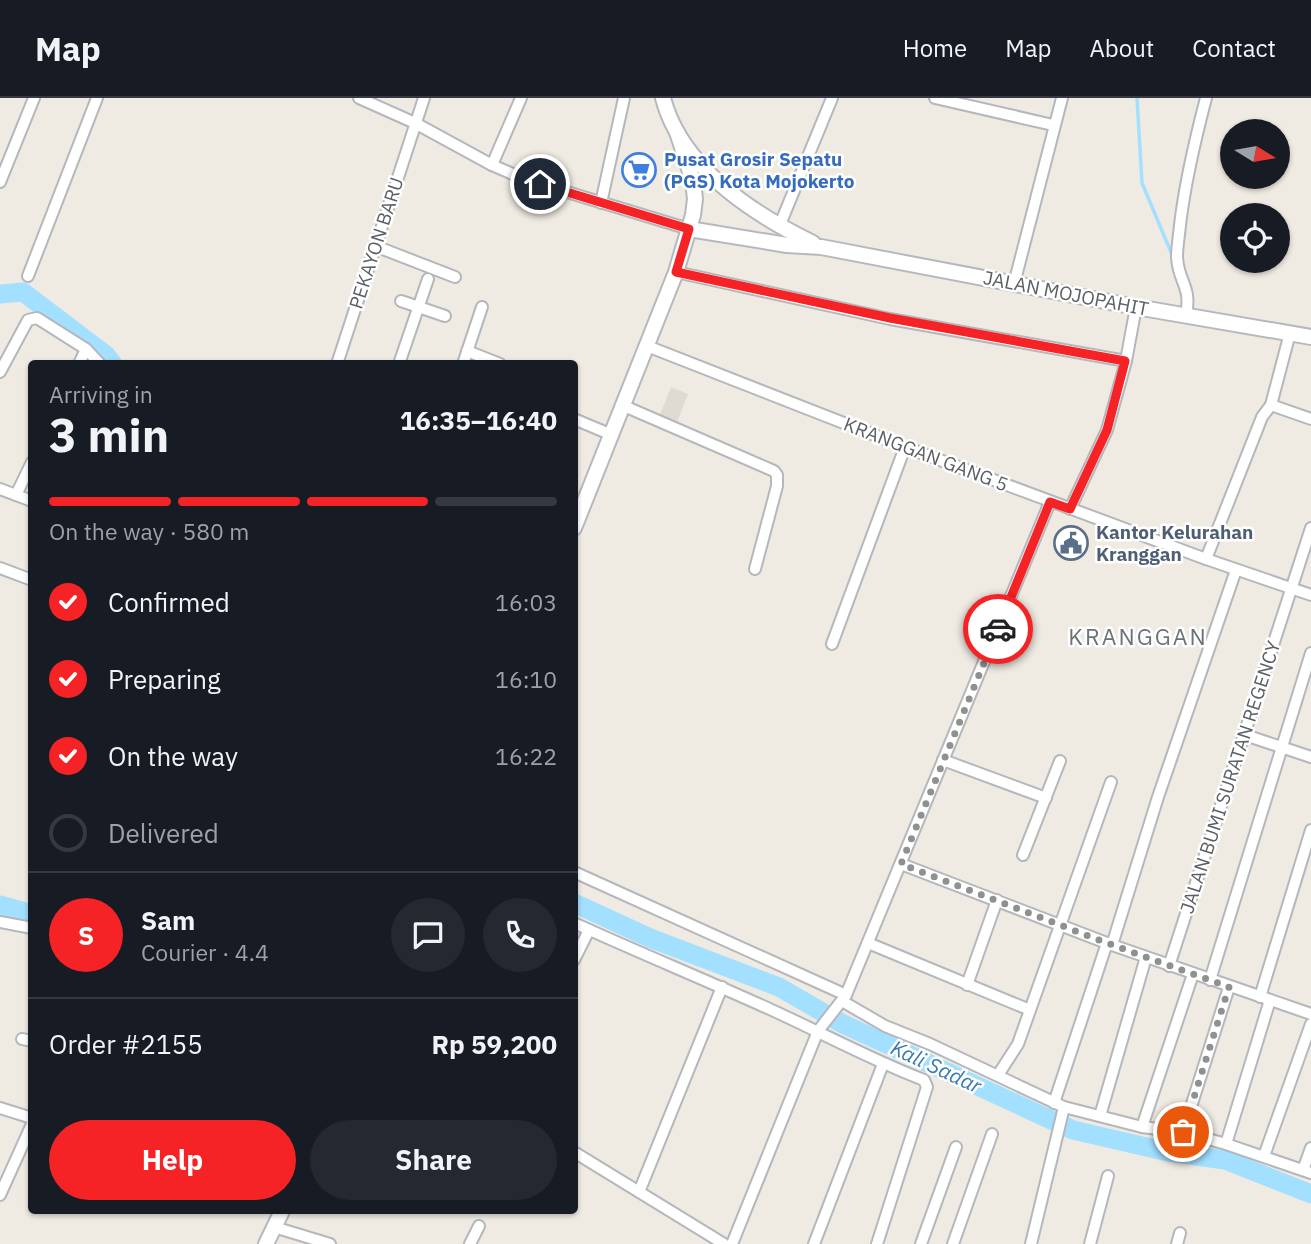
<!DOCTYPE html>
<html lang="en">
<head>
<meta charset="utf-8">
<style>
  body { margin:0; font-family:"IBM Plex Sans",sans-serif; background:#242831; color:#f1f3f6; height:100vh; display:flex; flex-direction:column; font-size:26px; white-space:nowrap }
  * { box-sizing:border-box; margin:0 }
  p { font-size:23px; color:#9ea1a6 }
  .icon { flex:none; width:38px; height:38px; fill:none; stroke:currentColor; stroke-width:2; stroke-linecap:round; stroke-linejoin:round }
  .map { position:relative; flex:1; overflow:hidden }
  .details { position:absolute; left:28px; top:262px; width:550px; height:854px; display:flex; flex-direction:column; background:#171b24; border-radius:7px; box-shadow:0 2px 5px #0004 }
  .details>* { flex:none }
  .needle { width:46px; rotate:101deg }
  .fabs { position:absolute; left:1220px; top:21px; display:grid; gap:14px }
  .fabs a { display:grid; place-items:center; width:70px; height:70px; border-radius:50%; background:#171b24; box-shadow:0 2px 5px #0004; font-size:35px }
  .pin { position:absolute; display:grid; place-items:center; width:60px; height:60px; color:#fff; margin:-30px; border:4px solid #fff; border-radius:50%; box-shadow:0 2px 7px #0007 }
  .courier { position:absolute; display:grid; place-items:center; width:70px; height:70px; margin:-35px; border:5px solid #f52325; border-radius:50%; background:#fff; color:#222; box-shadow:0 2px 9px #0007 }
  .summary em { font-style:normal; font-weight:700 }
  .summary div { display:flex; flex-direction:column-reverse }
  .summary { display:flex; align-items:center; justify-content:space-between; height:119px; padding:0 21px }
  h1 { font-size:46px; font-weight:700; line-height:52px }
  .bar { display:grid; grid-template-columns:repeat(4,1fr); gap:10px 7px; align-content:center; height:84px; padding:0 21px }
  .bar i { height:9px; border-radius:5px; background:#363941 }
  .bar .active { background:#f52325 }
  .bar p { grid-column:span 4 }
  .line { display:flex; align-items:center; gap:18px; padding:0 21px; border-top:2px solid #363941 }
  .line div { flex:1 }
  .round { display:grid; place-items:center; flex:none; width:74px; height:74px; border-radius:37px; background:#242831 }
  ol { padding:0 21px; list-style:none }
  li { display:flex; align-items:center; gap:21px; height:77px }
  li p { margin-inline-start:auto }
  li .icon { padding:7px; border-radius:50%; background:#f52325; color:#fff; stroke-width:4 }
  li:last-child { color:#9ea1a6 }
  li i { width:38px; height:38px; border:4px solid #363941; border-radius:50% }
  .cta { display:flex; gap:14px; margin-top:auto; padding:14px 21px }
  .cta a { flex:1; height:80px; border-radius:42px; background:#f52325; color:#fff; font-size:28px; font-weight:700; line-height:80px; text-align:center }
  .cta a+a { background:#242831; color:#f1f3f6 }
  header { display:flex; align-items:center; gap:42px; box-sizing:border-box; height:98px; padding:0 35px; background:#171b24; border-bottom:2px solid #363941 }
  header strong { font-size:33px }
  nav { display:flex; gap:38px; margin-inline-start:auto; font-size:24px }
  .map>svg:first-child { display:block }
  .education { fill:#dfdad2 }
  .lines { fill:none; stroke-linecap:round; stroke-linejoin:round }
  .stream { stroke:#a3dfff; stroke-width:3.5 }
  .river { stroke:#a3dfff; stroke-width:19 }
  .street-casing { stroke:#b4b7bb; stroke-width:14 }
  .secondary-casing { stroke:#b5b9be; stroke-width:18 }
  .street { stroke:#fff; stroke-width:10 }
  .secondary { stroke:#fff; stroke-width:14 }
  .done { stroke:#8f9191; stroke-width:7; stroke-dasharray:0 12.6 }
  .route { stroke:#f52325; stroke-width:9 }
  .labels { text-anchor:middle; stroke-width:5; stroke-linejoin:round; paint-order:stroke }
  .shop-label { font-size:19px; font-weight:bold; fill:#366cbe; stroke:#fff; text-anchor:start }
  .street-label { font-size:19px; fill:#5b6065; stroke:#fff }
  .service-label { font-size:19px; font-weight:bold; fill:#4e5e75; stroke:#fff; text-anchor:start }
  .water-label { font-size:21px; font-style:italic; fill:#367baf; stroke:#fff }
  .quarter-label { font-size:23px; letter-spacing:2px; fill:#6c7277; stroke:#fff }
</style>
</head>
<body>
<header>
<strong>Map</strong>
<nav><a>Home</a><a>Map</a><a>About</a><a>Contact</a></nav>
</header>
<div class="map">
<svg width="1311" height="1146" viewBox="0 0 1311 1146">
  <rect width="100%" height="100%" fill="#efebe3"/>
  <polygon class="education" points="671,289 688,296 677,324 660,317"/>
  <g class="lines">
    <polyline class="stream" points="1137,0 1142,85 1173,159"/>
    <g class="river">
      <polyline points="0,196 23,194 106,257 113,266"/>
      <polyline points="574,805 650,840 779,889 841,925 1073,1032 1168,1054 1225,1062 1311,1096"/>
      <polyline points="0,807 32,816"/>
    </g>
    <g class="street-casing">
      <g id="street">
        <polyline points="359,0 415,25 492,67 524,81 689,131"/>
        <polyline points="935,0 1053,27"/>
        <polyline points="492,67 521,0"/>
        <polyline points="0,84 34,0"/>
        <polyline points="601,105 624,0"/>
        <polyline points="779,129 832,0"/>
        <polyline points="375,148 455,179"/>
        <polyline points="676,174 890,221 1126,263"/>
        <polyline points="28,178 97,0"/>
        <polyline points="1014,186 1062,0"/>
        <polyline points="401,203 445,218"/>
        <path d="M1186 217C1192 188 1178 184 1177 159 1177 149 1179 138 1180 127 1185 84 1195 42 1206 0"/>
        <polyline points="647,248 905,349 1206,461 1311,497"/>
        <polyline points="467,253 500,266"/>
        <polyline points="79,266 86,251"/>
        <polyline points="337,266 424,0"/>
        <polyline points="399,266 428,181"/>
        <polyline points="463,266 482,209"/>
        <polyline points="0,274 28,222 37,220 86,251 100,266"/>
        <polyline points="1271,307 1311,321"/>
        <polyline points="624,308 774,373 777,377 777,388 755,471"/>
        <polyline points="574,321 612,337"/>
        <polyline points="0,391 32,403"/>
        <polyline points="16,397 32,364"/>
        <polyline points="1070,411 1107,332 1126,263 1136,209"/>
        <polyline points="1206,461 1262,319 1271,307 1290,235"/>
        <polyline points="0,470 32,482"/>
        <polyline points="832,546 905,349"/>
        <polyline points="1245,637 1311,659"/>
        <polyline points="943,662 1046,700"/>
        <polyline points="1023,757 1060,663"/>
        <polyline points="901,766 1112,847 1311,916"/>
        <polyline points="574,774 846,897"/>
        <polyline points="0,824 32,830"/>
        <path d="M574 825C640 855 708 883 774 913 824 936 872 962 924 982L927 989 877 1146"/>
        <polyline points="868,845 1030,912"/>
        <polyline points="1112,847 1158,699 1236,472"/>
        <polyline points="574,862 589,832"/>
        <polyline points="1169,868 1311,430"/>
        <polyline points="1210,882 1311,555"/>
        <polyline points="967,887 997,802"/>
        <polyline points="1260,899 1311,732"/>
        <polyline points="842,903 885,928 930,946 1064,1009 1142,1029 1183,1034 1226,1046 1311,1075"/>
        <polyline points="22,941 32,943"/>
        <polyline points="998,977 1018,946 1111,684"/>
        <polyline points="1054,1005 1107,845"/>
        <polyline points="0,1010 32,1020"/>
        <polyline points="1100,1018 1146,859"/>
        <polyline points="1142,1029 1193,876"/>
        <polyline points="1183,1034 1229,889"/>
        <polyline points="1226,1046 1270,902"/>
        <polyline points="574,1054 724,1146"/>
        <polyline points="1264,1058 1311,926"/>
        <polyline points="1303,1072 1311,1050"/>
        <polyline points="639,1094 722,889"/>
        <polyline points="0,1097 32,1026"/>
        <polyline points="274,1129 330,1146"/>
        <polyline points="470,1146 479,1128"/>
        <polyline points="732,1146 818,933 846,897 1050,404"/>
        <polyline points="814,1146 883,966"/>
        <polyline points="921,1146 956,1049"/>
        <polyline points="953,1146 992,1036"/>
        <polyline points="1031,1146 1064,1009"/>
        <polyline points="1090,1146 1108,1078"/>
        <polyline points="1177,1146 1180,1135"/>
      </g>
    </g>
    <g class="secondary-casing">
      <g id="secondary">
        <path d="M663 0C681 69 753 116 813 145"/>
        <polyline points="689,131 787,147 821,149 1136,209 1311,239"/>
        <polyline points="574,430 676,174 693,117 695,101 693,83 677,34"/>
        <polyline points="266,1146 282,1113"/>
      </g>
    </g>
    <use href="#street" class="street"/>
    <use href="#secondary" class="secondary"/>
  </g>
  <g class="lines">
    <polyline class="done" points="998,531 901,766 1107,845 1229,889 1183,1034"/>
    <polyline class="route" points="540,86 689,131 676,174 890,220 1125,263 1107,332 1070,411 1050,404 998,531"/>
  </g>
  <defs>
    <g id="supermarket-ring" transform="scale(1.75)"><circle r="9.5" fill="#fff" stroke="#3f7fe0" stroke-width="1.5"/><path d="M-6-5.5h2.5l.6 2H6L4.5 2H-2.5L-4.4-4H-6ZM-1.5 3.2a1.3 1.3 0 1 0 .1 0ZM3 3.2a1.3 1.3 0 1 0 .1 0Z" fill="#3f7fe0"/></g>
    <g id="civic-ring" transform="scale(1.75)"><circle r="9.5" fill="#fff" stroke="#5c6f8a" stroke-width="1.5"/><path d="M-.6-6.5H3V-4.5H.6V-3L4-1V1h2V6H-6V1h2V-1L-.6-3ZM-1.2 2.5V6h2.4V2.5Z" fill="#5c6f8a"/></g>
  </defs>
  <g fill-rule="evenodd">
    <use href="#supermarket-ring" x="639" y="72"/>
    <use href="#civic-ring" x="1071" y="445"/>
  </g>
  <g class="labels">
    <g class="shop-label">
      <text x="664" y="68">Pusat Grosir Sepatu<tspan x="664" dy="22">(PGS) Kota Mojokerto</tspan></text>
    </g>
    <g class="street-label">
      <text transform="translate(376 145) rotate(-72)" y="7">PEKAYON BARU</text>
      <text transform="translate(1066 195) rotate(11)" y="7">JALAN MOJOPAHIT</text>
      <text transform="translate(926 356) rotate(21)" y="7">KRANGGAN GANG 5</text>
      <text transform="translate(1230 679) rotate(-72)" y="7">JALAN BUMI SURATAN REGENCY</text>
    </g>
    <g class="service-label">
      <text x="1096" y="441">Kantor Kelurahan<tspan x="1096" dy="22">Kranggan</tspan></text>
    </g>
    <g class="water-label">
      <text transform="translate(936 969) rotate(25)" y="7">Kali Sadar</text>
    </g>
    <g class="quarter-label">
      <text x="1138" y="547">KRANGGAN</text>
    </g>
  </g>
</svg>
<div class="fabs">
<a><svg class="needle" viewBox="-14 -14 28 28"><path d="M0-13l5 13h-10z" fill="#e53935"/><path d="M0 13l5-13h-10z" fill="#9ea1a6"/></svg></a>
<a><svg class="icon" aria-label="locate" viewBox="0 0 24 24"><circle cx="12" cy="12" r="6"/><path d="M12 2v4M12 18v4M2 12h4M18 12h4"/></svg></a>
</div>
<div class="pin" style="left:1183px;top:1034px;background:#ea580c"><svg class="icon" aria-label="bag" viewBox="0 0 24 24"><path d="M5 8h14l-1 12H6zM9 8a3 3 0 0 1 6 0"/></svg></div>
<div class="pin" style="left:540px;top:86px;background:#1f2937"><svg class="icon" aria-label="home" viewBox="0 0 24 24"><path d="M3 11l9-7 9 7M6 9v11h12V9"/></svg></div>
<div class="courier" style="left:998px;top:531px"><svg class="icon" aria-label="car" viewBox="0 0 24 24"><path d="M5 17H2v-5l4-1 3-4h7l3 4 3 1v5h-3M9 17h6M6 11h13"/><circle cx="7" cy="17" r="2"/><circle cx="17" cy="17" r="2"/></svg></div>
<section class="details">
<div class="summary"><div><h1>3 min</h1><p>Arriving in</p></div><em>16:35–16:40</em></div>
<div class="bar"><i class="active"></i><i class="active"></i><i class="active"></i><i></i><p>On the way · 580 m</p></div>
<ol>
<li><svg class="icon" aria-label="check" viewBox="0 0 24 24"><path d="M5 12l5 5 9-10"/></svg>Confirmed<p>16:03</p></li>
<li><svg class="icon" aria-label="check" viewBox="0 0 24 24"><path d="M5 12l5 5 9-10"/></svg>Preparing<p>16:10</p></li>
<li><svg class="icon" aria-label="check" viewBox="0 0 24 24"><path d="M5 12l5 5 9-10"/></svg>On the way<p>16:22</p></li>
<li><i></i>Delivered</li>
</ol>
<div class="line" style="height:126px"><b class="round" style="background:#f52325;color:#fff">S</b><div><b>Sam</b><p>Courier · 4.4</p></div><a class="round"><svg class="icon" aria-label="chat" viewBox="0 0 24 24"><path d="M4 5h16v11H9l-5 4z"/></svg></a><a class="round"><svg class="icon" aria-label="phone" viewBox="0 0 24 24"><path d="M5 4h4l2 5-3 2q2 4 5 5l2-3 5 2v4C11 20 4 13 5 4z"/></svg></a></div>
<div class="line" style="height:91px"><div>Order #2155</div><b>Rp 59,200</b></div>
<div class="cta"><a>Help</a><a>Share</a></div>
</section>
</div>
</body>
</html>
